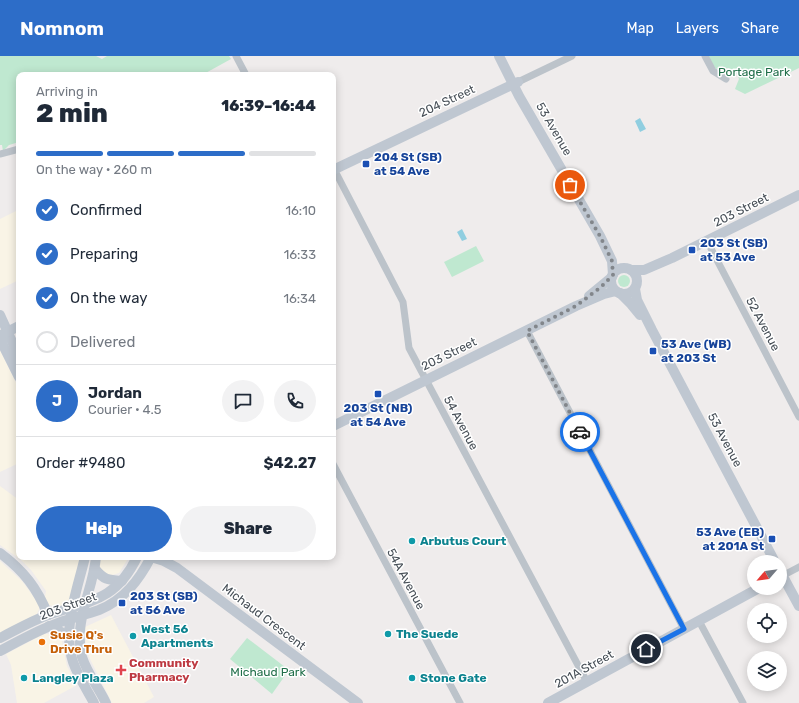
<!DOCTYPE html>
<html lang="en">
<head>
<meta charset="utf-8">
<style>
  body { margin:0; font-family:Rubik,sans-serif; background:#f2f2f3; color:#1f2937; height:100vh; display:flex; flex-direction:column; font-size:15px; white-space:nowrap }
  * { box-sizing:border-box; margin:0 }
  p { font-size:13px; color:#747a83 }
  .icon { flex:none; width:22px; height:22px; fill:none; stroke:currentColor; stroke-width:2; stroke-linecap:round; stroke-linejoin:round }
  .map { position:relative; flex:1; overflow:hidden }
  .details { position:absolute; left:16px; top:16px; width:320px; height:488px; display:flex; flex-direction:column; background:#fff; border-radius:8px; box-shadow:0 2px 10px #0003 }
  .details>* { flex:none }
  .needle { width:26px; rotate:242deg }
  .fabs { position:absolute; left:747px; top:499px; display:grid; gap:8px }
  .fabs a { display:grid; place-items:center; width:40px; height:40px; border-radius:50%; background:#fff; box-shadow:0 2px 10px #0003; font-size:20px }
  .pin { position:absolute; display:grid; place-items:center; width:34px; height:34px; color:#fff; margin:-17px; border:2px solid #fff; border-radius:50%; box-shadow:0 1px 4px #0007 }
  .courier { position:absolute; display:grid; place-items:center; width:40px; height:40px; margin:-20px; border:3px solid #1a73e8; border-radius:50%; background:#fff; color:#222; box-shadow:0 1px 5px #0007 }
  .summary em { font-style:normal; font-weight:800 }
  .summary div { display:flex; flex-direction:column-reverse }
  .summary { display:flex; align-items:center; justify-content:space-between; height:68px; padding:0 20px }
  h1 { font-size:26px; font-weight:800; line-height:30px }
  .bar { display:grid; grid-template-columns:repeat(4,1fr); gap:6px 4px; align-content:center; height:48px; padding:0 20px }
  .bar i { height:5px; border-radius:3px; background:#e0e1e3 }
  .bar .current { background:#2d6dc8 }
  .bar p { grid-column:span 4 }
  .line { display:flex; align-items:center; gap:10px; padding:0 20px; border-top:1px solid #e0e1e3 }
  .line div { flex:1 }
  .round { display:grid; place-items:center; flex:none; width:42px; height:42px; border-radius:21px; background:#f2f2f3 }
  ol { padding:0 20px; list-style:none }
  li { display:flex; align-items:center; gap:12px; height:44px }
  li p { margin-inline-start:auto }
  li .icon { padding:4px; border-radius:50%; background:#2d6dc8; color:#fff; stroke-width:4 }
  li:last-child { color:#747a83 }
  li i { width:22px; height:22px; border:2px solid #e0e1e3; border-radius:50% }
  .cta { display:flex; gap:8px; margin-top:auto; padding:8px 20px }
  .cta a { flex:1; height:46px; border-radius:24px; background:#2d6dc8; color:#fff; font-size:16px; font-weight:800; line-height:46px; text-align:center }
  .cta a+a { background:#f2f2f3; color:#1f2937 }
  header { display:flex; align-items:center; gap:24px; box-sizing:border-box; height:56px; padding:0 20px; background:#2d6dc8; color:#fff }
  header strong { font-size:19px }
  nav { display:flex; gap:22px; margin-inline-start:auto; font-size:14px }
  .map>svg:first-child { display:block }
  .commercial { fill:#f9f4e6 }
  .green { fill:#bfe8d0 }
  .water { fill:#90cee0 }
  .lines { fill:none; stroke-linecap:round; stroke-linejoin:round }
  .street { stroke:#bcc3ca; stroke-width:7 }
  .secondary { stroke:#bfc7d1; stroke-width:10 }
  .done { stroke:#82868b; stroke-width:4; stroke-dasharray:0 7.2 }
  .route { stroke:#1a73e8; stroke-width:5 }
  .transit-dot { fill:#1a4fb4; stroke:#fff; stroke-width:1.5 }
  .culture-dot { fill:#0f9aa8; stroke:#fff; stroke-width:1.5 }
  .food-dot { fill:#e8710a; stroke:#fff; stroke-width:1.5 }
  .health-dot { fill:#e0444e; stroke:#fff; stroke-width:1.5 }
  .labels { text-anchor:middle; stroke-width:3; stroke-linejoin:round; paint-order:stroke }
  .park-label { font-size:12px; fill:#216f4a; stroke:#fff }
  .street-label { font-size:12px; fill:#474f57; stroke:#fff }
  .transit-label { font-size:12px; font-weight:bold; fill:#164399; stroke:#fff; text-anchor:start }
  .culture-label { font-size:12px; font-weight:bold; fill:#0d838f; stroke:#fff; text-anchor:start }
  .food-label { font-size:12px; font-weight:bold; fill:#c56008; stroke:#fff; text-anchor:start }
  .health-label { font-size:12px; font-weight:bold; fill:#be3a42; stroke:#fff; text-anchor:start }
</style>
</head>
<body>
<header>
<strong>Nomnom</strong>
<nav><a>Map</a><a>Layers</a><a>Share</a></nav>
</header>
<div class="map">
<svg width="799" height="647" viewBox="0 0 799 647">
  <rect width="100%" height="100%" fill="#efecec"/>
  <g class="commercial">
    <polygon points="16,155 19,176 19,224 0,233 0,163"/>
    <polygon points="0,294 19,333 19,407 0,416"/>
    <polygon points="0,430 19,444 19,501 82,501 69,546 65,549 56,551 49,549 45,541 46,535 31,514 21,504 0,489"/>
    <polygon points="100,501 129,501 119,517 112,519 105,518 99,510"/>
    <polygon points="0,505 22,525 33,540 39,549 39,553 37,558 0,578"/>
    <polygon points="111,559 154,641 144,647 112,647 89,601 86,592 85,571"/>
    <polygon points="44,578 51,578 56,580 62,585 67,610 77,629 44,647 17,647 11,609 6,598"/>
  </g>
  <g class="green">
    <polygon points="0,0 96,0 102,3 107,0 229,0 231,3 202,19 19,19 19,86 9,89 3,95 2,89 0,89"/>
    <polygon points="708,0 799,0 799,12 745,38 735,33 739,23 736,16 728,12 719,14 715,12"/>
    <polygon points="476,190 484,205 452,221 444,206"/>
    <circle cx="624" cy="225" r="6"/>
    <polygon points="247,582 289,614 272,638 230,603"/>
  </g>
  <g class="water">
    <polygon points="640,62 646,73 640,76 635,65"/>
    <polygon points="462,173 467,183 462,185 457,176"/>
  </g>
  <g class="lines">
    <g class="street">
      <polyline points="236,0 246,19"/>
      <polyline points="705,0 713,15 726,23"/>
      <polyline points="518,26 572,0"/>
      <polyline points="0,98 19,93"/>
      <polyline points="334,113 403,246 409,292 587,626"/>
      <polyline points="707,185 799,361"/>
      <polyline points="527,275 684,573"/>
      <polyline points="333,408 460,647"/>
      <polyline points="782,520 799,511"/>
      <polyline points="699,565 743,647"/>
    </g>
    <g class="secondary">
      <polyline points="499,0 519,40 600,180 612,205 613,219"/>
      <polyline points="333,114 518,26"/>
      <circle cx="624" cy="225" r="13"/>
      <polyline points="631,214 644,214 672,202 799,139"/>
      <polyline points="635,233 637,244 652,274 775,506"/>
      <polyline points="620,237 631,248 640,259"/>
      <polyline points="589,240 612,221"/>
      <polyline points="0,259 19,301"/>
      <polyline points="3,278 19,270"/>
      <polyline points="0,279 3,289 19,321"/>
      <polyline points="333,370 576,250 604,238 616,235"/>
      <path d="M0 497C24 515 37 532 48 559"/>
      <path d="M85 501C77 535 62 572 73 606 78 620 87 634 94 647"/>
      <path d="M96 501C93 535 73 565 82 601 87 617 99 632 106 647"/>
      <polyline points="151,501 164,505 177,512 358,647"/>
      <path d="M95 513C104 524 108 524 122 525"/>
      <polyline points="780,515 799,550"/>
      <polyline points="49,570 69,580"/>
      <path d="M0 582C16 574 31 565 48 559 89 545 116 545 137 501"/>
      <path d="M0 595C19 585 38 574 58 567 71 562 85 559 99 554 124 544 139 524 151 501"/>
      <polyline points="548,647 759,532"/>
    </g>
  </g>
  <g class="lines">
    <polyline class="done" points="570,129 600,180 612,205 613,219 601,231 576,250 527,275 580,376"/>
    <polyline class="route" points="580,376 684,573 646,593"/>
  </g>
  <g class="transit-dot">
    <rect x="362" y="104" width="8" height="8" rx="2"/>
    <rect x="688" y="190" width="8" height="8" rx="2"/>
    <rect x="649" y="291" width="8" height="8" rx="2"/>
    <rect x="374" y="334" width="8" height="8" rx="2"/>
    <rect x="768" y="479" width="8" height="8" rx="2"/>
    <rect x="118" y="543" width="8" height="8" rx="2"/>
  </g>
  <g class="culture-dot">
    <circle cx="412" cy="485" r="4"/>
    <circle cx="388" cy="578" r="4"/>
    <circle cx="133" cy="580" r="4"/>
    <circle cx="24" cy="622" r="4"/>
    <circle cx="412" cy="622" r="4"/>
  </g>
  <circle class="food-dot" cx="42" cy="586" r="4"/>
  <path class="health-dot" d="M119 608h4v4h4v4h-4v4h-4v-4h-4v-4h4z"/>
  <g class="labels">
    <g class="park-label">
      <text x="754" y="20">Portage Park</text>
      <text x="268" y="620">Michaud Park</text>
    </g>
    <g class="street-label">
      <text transform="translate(447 45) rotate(-25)" y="4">204 Street</text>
      <text transform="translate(554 73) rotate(60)" y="4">53 Avenue</text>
      <text transform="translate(741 154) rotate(-27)" y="4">203 Street</text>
      <text transform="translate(763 268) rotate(62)" y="4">52 Avenue</text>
      <text transform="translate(449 298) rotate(-26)" y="4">203 Street</text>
      <text transform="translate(461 367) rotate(62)" y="4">54 Avenue</text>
      <text transform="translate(725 384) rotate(62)" y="4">53 Avenue</text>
      <text transform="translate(406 523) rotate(62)" y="4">54A Avenue</text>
      <text transform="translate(68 550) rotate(-20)" y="4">203 Street</text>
      <text transform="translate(264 561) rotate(37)" y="4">Michaud Crescent</text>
      <text transform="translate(584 613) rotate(-29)" y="4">201A Street</text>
    </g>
    <g class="transit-label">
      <text x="374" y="105">204 St (SB)<tspan x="374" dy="14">at 54 Ave</tspan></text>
      <text x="700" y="191">203 St (SB)<tspan x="700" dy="14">at 53 Ave</tspan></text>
      <text x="661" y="292">53 Ave (WB)<tspan x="661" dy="14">at 203 St</tspan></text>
      <text x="378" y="356" text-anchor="middle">203 St (NB)<tspan x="378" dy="14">at 54 Ave</tspan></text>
      <text x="764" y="480" text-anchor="end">53 Ave (EB)<tspan x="764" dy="14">at 201A St</tspan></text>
      <text x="130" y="544">203 St (SB)<tspan x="130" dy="14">at 56 Ave</tspan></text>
    </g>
    <g class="culture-label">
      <text x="420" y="489">Arbutus Court</text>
      <text x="141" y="577">West 56<tspan x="141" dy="14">Apartments</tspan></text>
      <text x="396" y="582">The Suede</text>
      <text x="32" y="626">Langley Plaza</text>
      <text x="420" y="626">Stone Gate</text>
    </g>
    <g class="food-label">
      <text x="50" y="583">Susie Q's<tspan x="50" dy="14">Drive Thru</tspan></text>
    </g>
    <g class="health-label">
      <text x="129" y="611">Community<tspan x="129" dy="14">Pharmacy</tspan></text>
    </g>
  </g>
</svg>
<div class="fabs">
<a><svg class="needle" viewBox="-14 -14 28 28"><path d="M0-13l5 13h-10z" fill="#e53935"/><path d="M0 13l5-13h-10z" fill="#747a83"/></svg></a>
<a><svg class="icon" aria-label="locate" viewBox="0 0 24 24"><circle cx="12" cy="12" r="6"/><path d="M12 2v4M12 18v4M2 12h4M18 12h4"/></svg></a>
<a><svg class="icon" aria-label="layers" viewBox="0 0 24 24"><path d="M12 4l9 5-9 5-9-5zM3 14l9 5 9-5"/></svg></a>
</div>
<div class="pin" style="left:570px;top:129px;background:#ea580c"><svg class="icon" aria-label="bag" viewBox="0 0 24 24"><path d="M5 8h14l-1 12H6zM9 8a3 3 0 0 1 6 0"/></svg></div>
<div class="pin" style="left:646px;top:593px;background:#1f2937"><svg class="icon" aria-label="home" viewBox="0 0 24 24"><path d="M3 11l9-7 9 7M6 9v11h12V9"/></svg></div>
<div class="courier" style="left:580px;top:376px"><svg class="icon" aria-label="car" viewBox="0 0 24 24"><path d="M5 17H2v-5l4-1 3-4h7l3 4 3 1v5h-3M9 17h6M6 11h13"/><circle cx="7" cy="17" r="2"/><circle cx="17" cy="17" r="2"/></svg></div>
<section class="details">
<div class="summary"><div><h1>2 min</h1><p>Arriving in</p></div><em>16:39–16:44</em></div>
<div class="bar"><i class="current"></i><i class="current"></i><i class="current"></i><i></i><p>On the way · 260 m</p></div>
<ol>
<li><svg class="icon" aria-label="check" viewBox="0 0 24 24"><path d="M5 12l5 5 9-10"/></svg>Confirmed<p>16:10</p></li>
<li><svg class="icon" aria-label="check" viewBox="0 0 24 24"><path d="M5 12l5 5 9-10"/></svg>Preparing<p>16:33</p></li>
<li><svg class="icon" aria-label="check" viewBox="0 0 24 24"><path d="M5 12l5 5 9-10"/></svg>On the way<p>16:34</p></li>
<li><i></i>Delivered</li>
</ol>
<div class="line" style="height:72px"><b class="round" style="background:#2d6dc8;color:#fff">J</b><div><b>Jordan</b><p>Courier · 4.5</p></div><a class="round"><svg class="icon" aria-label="chat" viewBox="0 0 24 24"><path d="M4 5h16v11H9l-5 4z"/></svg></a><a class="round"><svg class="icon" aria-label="phone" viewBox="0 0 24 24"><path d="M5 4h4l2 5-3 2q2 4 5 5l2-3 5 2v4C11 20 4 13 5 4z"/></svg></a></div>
<div class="line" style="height:52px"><div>Order #9480</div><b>$42.27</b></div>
<div class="cta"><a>Help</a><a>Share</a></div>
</section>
</div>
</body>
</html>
